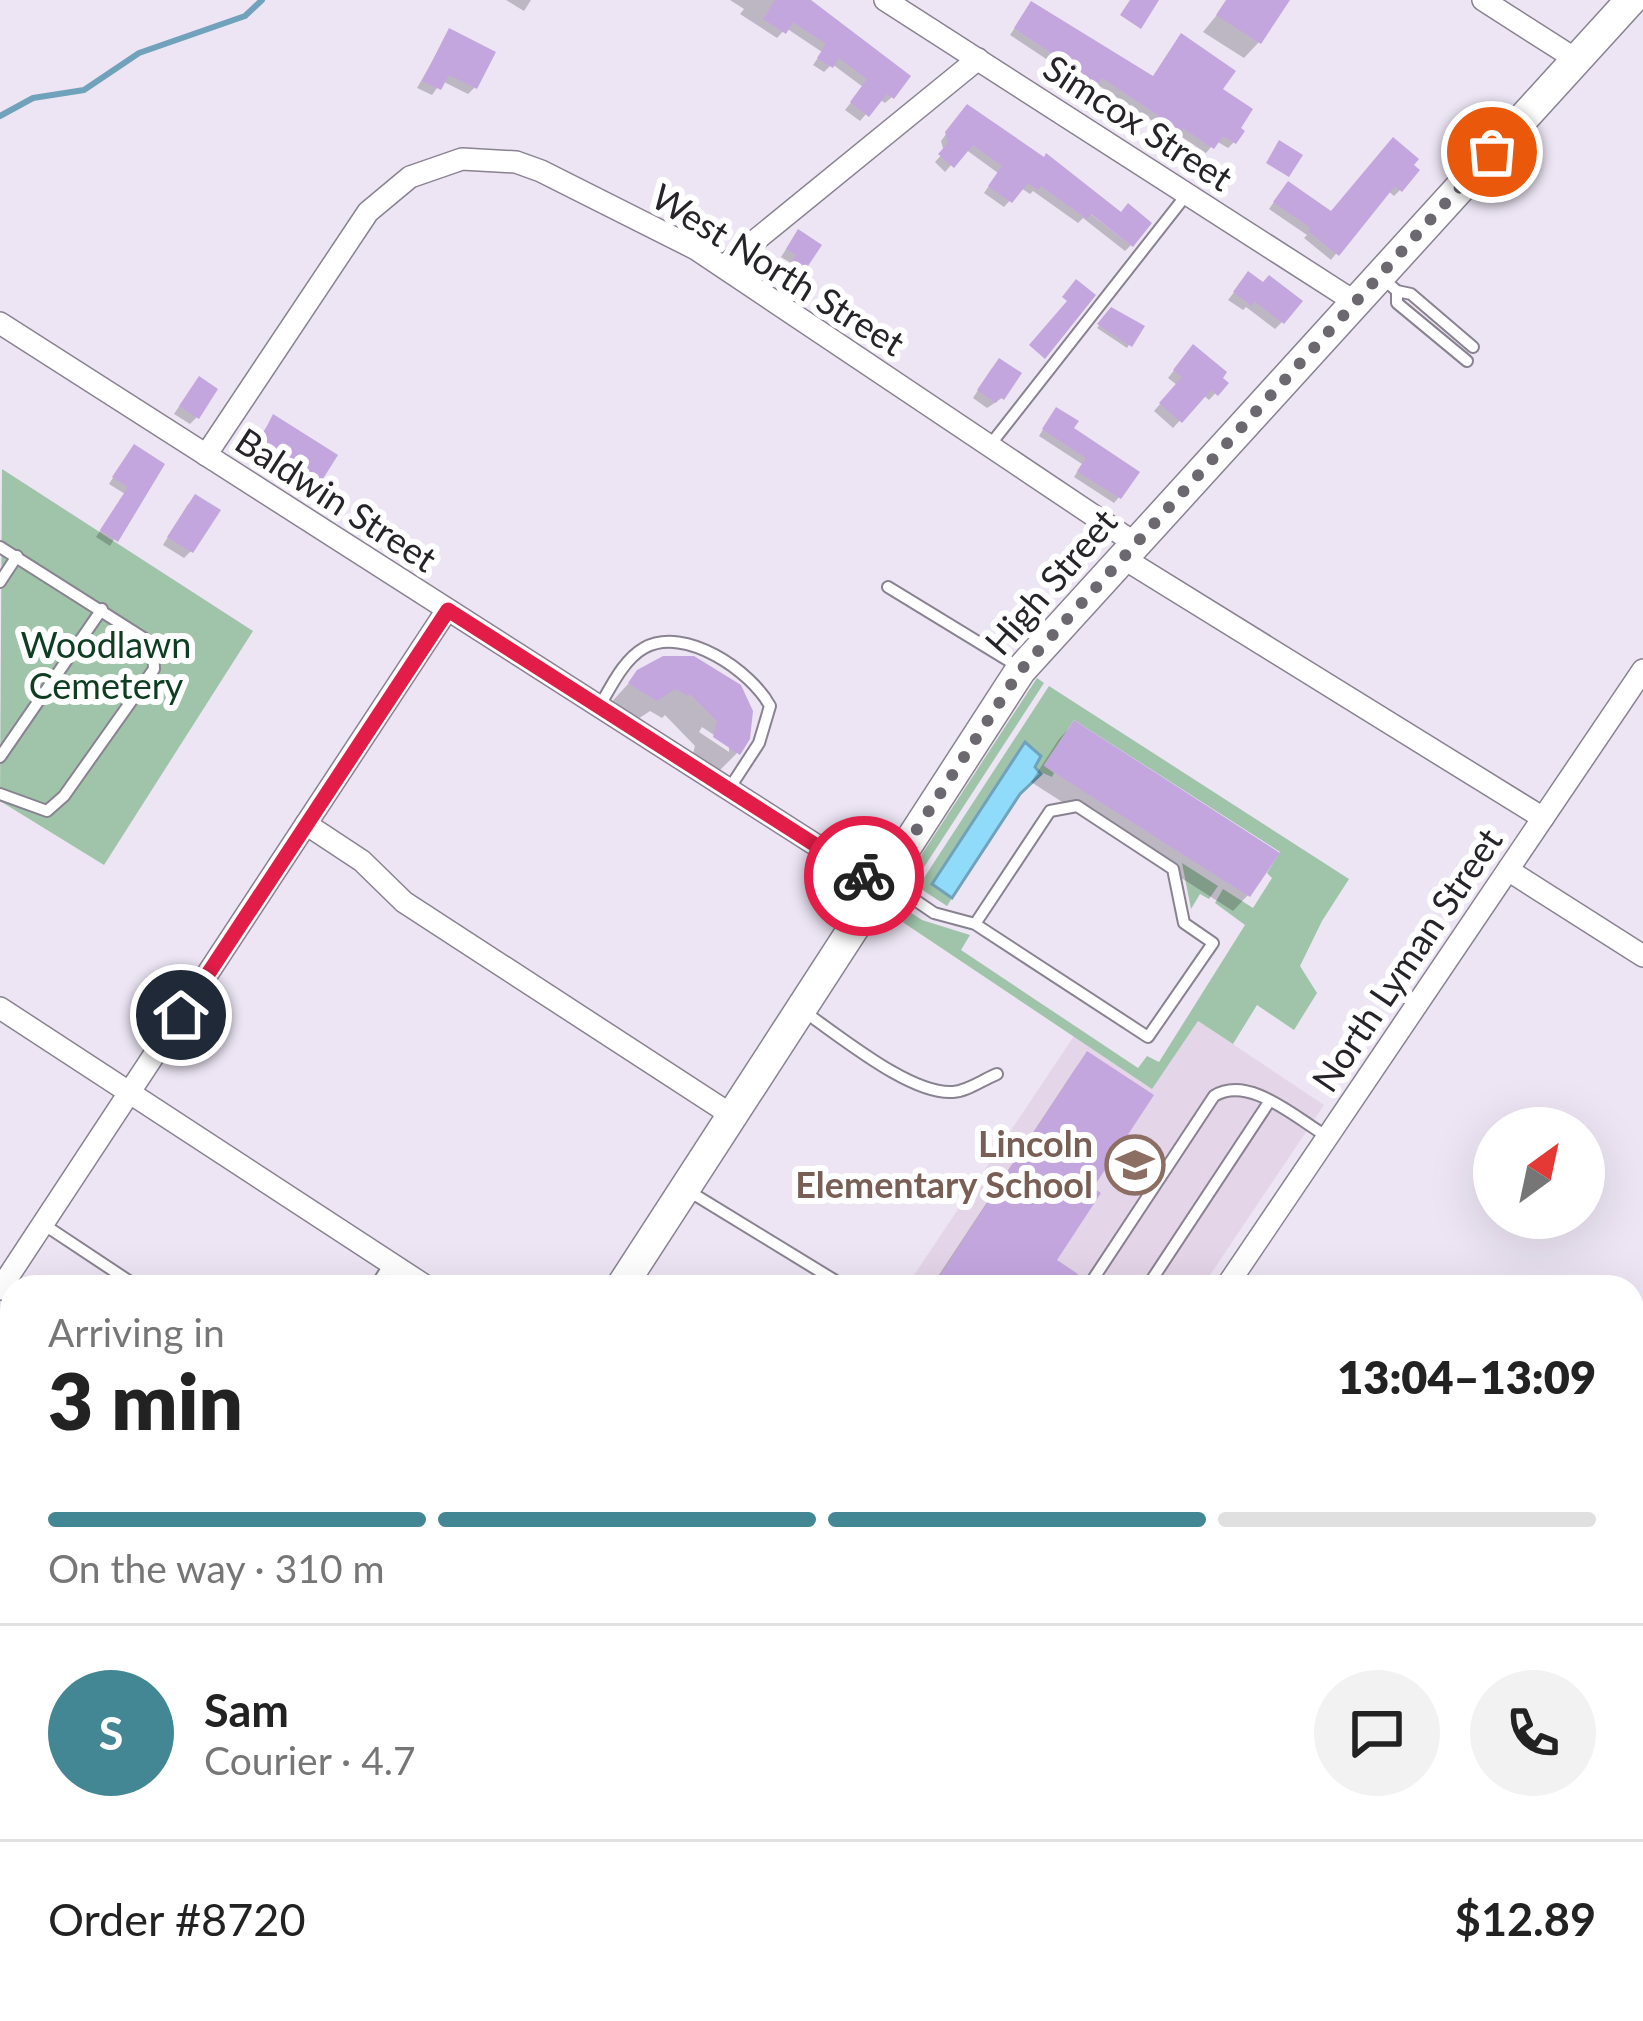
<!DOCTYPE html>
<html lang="en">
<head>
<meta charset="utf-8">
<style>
  body { margin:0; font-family:Lato,sans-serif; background:#f2f2f2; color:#222; height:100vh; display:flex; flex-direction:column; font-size:45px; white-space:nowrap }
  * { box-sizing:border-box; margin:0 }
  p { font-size:39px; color:#767676 }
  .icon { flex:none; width:66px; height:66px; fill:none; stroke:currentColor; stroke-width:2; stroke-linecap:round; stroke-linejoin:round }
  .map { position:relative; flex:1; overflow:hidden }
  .sheet { position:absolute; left:0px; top:1275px; width:1644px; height:747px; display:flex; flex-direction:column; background:#fff; border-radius:36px 36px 0 0; box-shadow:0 12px 48px #0002 }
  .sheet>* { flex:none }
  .needle { width:78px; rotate:33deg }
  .fabs { position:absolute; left:1473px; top:1107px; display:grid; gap:24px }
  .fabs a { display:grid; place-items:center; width:132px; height:132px; border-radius:50%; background:#fff; box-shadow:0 12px 48px #0002; font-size:60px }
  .pin { position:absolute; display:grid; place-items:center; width:102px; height:102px; color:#fff; margin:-51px; border:6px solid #fff; border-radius:50%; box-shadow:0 3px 12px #0007 }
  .courier { position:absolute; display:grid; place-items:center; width:120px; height:120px; margin:-60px; border:9px solid #e11d48; border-radius:50%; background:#fff; color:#222; box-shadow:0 3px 15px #0007 }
  .head em { font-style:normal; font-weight:800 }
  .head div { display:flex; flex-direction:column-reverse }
  .head { display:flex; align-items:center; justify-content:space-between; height:204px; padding:0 48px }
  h1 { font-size:78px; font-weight:800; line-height:90px }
  .bar { display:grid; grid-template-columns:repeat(4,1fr); gap:18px 12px; align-content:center; height:144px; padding:0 48px }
  .bar i { height:15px; border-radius:9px; background:#e0e0e0 }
  .bar .current { background:#438795 }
  .bar p { grid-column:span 4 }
  .line { display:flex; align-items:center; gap:30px; padding:0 48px; border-top:3px solid #e0e0e0 }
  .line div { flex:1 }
  .round { display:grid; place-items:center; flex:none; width:126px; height:126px; border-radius:63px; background:#f2f2f2 }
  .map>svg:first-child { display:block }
  .commercial { fill:#f2d7d9 }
  .education { fill:#e4d5e8 }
  .green { fill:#a0c4aa }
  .water { fill:#90dafa; stroke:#70a3bb; stroke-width:3 }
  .shadow { fill:#0003; fill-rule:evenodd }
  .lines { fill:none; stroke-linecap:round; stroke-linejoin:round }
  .stream { stroke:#70a3bb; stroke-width:6 }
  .building { fill:#c4a6df }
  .lane-casing { stroke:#898290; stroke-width:14 }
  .street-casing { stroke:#898290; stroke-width:24 }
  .secondary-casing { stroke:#898290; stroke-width:33 }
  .lane { stroke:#fff; stroke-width:10 }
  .street { stroke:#fff; stroke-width:21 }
  .secondary { stroke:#fff; stroke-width:30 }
  .done { stroke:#6c6870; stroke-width:12; stroke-dasharray:0 21.6 }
  .route { stroke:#e11d48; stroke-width:15 }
  .labels { text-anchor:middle; stroke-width:12; stroke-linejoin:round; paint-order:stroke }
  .street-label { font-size:36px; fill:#262429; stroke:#fff }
  .park-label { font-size:36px; fill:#0e3d22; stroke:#fff }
  .education-label { font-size:36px; font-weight:bold; fill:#785e54; stroke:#fff; text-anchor:end }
</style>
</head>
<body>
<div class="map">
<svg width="1643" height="2021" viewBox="0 0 1643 2021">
  <rect width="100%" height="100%" fill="#ede5f4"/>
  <polygon class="commercial" points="0,1634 12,1642 12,2010 120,2010 113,2021 0,2021"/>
  <polygon class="education" points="1198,1021 1324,1105 1202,1287 906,1287 1074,1036 1152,1088"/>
  <g class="green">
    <polygon points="2,469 253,631 104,865 0,801"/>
    <polygon points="1037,678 1044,683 913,884 911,871"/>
    <polygon points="1049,686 1349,879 1322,921 1300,966 1317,993 1294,1030 1257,1005 1233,1044 1198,1021 1152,1089 898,919 905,909 922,920 970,935 961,950 1138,1068 1147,1056 1159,1062 1245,925 1215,903 1223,889 1253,908 1272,878 1267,873 1280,852 1074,720 1044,765 1054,773 1052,777 1036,770 1024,743 933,884 952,898 947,906 918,887"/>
    <polygon points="1182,863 1218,886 1209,899 1200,894 1191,909"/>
    <polygon points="1632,1947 1643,1954 1643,2021 1476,2021 1483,2010 1632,2010"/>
  </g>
  <polygon class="water" points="1025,742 1041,756 1035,767 1041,774 1020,794 952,898 932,884"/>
  <g class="shadow">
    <polygon points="506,0 531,0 524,11"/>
    <polygon points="730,0 805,0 892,97 885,103 879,99 860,121 845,110 863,87 832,64 824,72 813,65 822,52 786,28 777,38 740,14 744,9"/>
    <polygon points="1229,0 1287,0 1259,42 1244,58 1203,32"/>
    <polygon points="1026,11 1152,79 1219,90 1234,142 1228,148 1216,141 1206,153 1176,133 1167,145 1148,132 1154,122 1095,83 1090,88 1010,35"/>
    <polygon points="449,32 475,87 468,94 442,81 432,95 417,88"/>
    <polygon points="961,114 1131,245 1125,251 1083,218 1078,223 1033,191 1030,194 1021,188 1004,207 984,193 998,173 965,149 945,172 935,162 944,152 941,141"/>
    <polygon points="1415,159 1400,190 1394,196 1387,190 1331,260 1304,238 1307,235 1269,209 1282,191 1330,215"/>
    <polygon points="792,240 802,270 795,276 786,271 791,263 781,257"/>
    <polygon points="1242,282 1282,322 1275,329 1246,307 1243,310 1228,300"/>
    <polygon points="1111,311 1141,326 1127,348 1097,328"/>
    <polygon points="1186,355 1225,383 1209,400 1203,395 1173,428 1154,411 1177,385 1168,378"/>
    <polygon points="992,368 1002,398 987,408 973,398"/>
    <polygon points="192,387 197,417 190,424 174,414"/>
    <polygon points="1051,416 1070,429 1119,497 1114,503 1074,477 1082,464 1039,436"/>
    <polygon points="273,418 318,480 311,487 252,454 253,446"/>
    <polygon points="128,454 161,465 110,546 96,537 125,494 109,484"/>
    <polygon points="188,504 191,551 184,558 163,545"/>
    <path d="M687 658 737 753 714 776 691 761 695 746 665 715 662 718 650 711 632 723 607 707 639 672ZM702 727 729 745V752L699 732Z"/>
    <polygon points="1074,723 1248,895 1233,911 1031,782 1059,739"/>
    <polygon points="1088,1055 1089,1189 1053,1261 1066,1287 931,1287 1077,1066"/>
  </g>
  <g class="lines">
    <polyline class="stream" points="0,116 33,98 84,90 139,53 245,16 262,0"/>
  </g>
  <g class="building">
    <polygon points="775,0 811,0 911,76 894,99 887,94 869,117 850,102 867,79 839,58 833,68 817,58 826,44 793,22 786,34 763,19"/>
    <polygon points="1130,0 1159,0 1141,29 1120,15"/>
    <polygon points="1226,0 1290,0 1261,44 1216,15"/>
    <polygon points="1031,1 1153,76 1181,33 1236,71 1223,89 1253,109 1241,128 1245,131 1236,144 1223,136 1214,149 1183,128 1175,141 1151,125 1158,115 1102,78 1098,84 1014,28"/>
    <polygon points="449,28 496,52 477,89 449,75 441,90 422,81"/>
    <polygon points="967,104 1044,157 1046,153 1121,212 1128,203 1152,223 1133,247 1091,214 1087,219 1041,186 1038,190 1028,183 1012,203 988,186 1002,166 973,145 954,168 938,154 948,143 945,132"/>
    <polygon points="1393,137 1419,159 1414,165 1420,170 1402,192 1395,186 1339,256 1308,231 1311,228 1273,202 1288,181 1331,211"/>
    <polygon points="1279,140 1303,155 1289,177 1266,163"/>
    <polygon points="798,229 822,245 804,272 791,263 796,255 786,249"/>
    <polygon points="1248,271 1263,282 1269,275 1303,301 1284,324 1254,301 1252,306 1233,292"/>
    <polygon points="1076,279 1096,295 1045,359 1029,345 1067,301 1062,297"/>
    <polygon points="1111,307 1145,326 1132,347 1097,324"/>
    <polygon points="1193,344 1227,372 1223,378 1229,383 1218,396 1211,390 1182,423 1159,403 1182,377 1173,370"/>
    <polygon points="999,358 1022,373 1004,400 1000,397 996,403 977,390"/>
    <polygon points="199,376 218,389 199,419 179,406"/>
    <polygon points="1056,407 1079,421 1074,428 1140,472 1121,499 1077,471 1086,458 1042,429"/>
    <polygon points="273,414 338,455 321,482 257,446"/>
    <polygon points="134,444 165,464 118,542 100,530 128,487 112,477"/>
    <polygon points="195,494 221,510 193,553 167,537"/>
    <polygon points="663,656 694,656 741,685 753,711 750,739 740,755 713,737 717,721 690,694 688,696 675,689 657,701 628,683 637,670"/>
    <polygon points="1074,720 1280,853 1250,897 1044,766"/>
    <polygon points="1087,1051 1154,1095 1093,1188 1101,1193 1057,1260 1078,1274 1069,1287 948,1287 937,1280"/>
  </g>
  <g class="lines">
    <g class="lane-casing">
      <g id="lane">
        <polyline points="1382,278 1397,291 1397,303 1467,361"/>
        <polyline points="1397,291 1411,294 1473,347"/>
        <polyline points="990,445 1187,194"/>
        <polyline points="0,547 145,639 153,650 154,669 64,796 47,811 0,794"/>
        <polyline points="0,582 17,556"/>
        <polyline points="888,587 1019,667"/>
        <path d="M599 707C611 687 623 660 644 648 685 625 751 671 770 706L759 743 729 789"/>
        <polyline points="0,757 102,609"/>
        <polyline points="887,881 934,913 975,924 1148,1037 1213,943 1184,923 1173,869 1077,806 1050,811 975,924"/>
        <path d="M803 1011C839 1035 910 1095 953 1092 968 1091 982 1080 997 1074"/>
        <polyline points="687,1190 839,1283 856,1283"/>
        <polyline points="43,1224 138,1287"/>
        <polyline points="375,1287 391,1262"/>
        <path d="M1088 1287 1214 1096C1249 1074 1297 1119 1328 1137"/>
        <polyline points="1147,1287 1269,1102"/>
        <polyline points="1632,1781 1643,1785"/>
        <polyline points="191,2010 208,2021"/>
        <polyline points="966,2021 973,2010"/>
      </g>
    </g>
    <g class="street-casing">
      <g id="street">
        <polyline points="885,0 1355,302"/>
        <polyline points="1483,0 1577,60"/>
        <polyline points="724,266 978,59"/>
        <polyline points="0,323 880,886"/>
        <polyline points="206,455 368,212 410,177 462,159 516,162 541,171 696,249 1136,544"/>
        <polyline points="1123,558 1543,818"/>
        <polyline points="306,824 362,861 404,902 733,1116"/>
        <polyline points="1508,870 1643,956"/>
        <polyline points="0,1008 427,1287"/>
        <polyline points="1226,1287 1643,670"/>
        <polyline points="0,1289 447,610"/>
        <polyline points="1632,1368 1643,1351"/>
        <polyline points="0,1612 12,1621"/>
        <polyline points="1632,1937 1643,1944"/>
        <polyline points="611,2010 629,2021"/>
        <polyline points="729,2021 736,2010"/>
        <polyline points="1214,2021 1221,2010"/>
      </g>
    </g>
    <g class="secondary-casing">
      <g id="secondary">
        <polyline points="621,1287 1020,671 1631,0"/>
        <polyline points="144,2021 151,2010"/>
      </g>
    </g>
    <use href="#lane" class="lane"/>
    <use href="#street" class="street"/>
    <use href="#secondary" class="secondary"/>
  </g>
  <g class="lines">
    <polyline class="done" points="864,876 880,886 1020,671 1492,152"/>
    <polyline class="route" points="181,1015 448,610 864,876"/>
  </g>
  <defs>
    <g id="school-ring" transform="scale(3)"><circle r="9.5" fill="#fff" stroke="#8d6e63" stroke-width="1.5"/><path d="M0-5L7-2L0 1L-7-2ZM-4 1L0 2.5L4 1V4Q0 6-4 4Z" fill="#8d6e63"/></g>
  </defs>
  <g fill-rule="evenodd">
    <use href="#school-ring" x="1135" y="1165"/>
  </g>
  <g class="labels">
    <g class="street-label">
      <text transform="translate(1138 123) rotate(33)" y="13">Simcox Street</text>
      <text transform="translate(778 270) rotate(32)" y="13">West North Street</text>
      <text transform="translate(336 500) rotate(33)" y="13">Baldwin Street</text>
      <text transform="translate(1051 582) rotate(-49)" y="13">High Street</text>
      <text transform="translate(1407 960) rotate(-56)" y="13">North Lyman Street</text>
    </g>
    <g class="park-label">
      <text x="106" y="658">Woodlawn<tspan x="106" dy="41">Cemetery</tspan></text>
    </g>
    <g class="education-label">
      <text x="1093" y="1157">Lincoln<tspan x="1093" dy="41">Elementary School</tspan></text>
    </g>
  </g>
</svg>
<div class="fabs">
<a><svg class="needle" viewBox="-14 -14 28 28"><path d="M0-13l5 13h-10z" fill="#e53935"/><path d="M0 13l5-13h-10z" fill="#767676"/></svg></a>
</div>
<div class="pin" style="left:1492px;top:152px;background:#ea580c"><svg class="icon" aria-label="bag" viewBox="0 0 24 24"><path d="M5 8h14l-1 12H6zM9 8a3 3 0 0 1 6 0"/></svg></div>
<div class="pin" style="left:181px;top:1015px;background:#1f2937"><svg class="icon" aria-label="home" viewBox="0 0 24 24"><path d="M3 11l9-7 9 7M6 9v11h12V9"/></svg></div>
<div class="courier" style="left:864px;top:876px"><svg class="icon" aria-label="bike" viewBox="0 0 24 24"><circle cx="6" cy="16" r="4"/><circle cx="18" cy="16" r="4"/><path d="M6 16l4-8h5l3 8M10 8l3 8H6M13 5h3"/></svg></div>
<section class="sheet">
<div class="head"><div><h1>3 min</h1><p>Arriving in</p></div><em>13:04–13:09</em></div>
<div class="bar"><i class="current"></i><i class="current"></i><i class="current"></i><i></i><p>On the way · 310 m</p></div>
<div class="line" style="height:216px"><b class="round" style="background:#438795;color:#fff">S</b><div><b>Sam</b><p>Courier · 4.7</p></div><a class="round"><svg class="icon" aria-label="chat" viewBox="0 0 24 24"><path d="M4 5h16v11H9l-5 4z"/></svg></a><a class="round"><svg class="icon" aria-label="phone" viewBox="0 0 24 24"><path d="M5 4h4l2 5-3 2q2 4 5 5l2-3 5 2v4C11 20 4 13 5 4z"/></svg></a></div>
<div class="line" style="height:156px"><div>Order #8720</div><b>$12.89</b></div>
</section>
</div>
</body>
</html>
